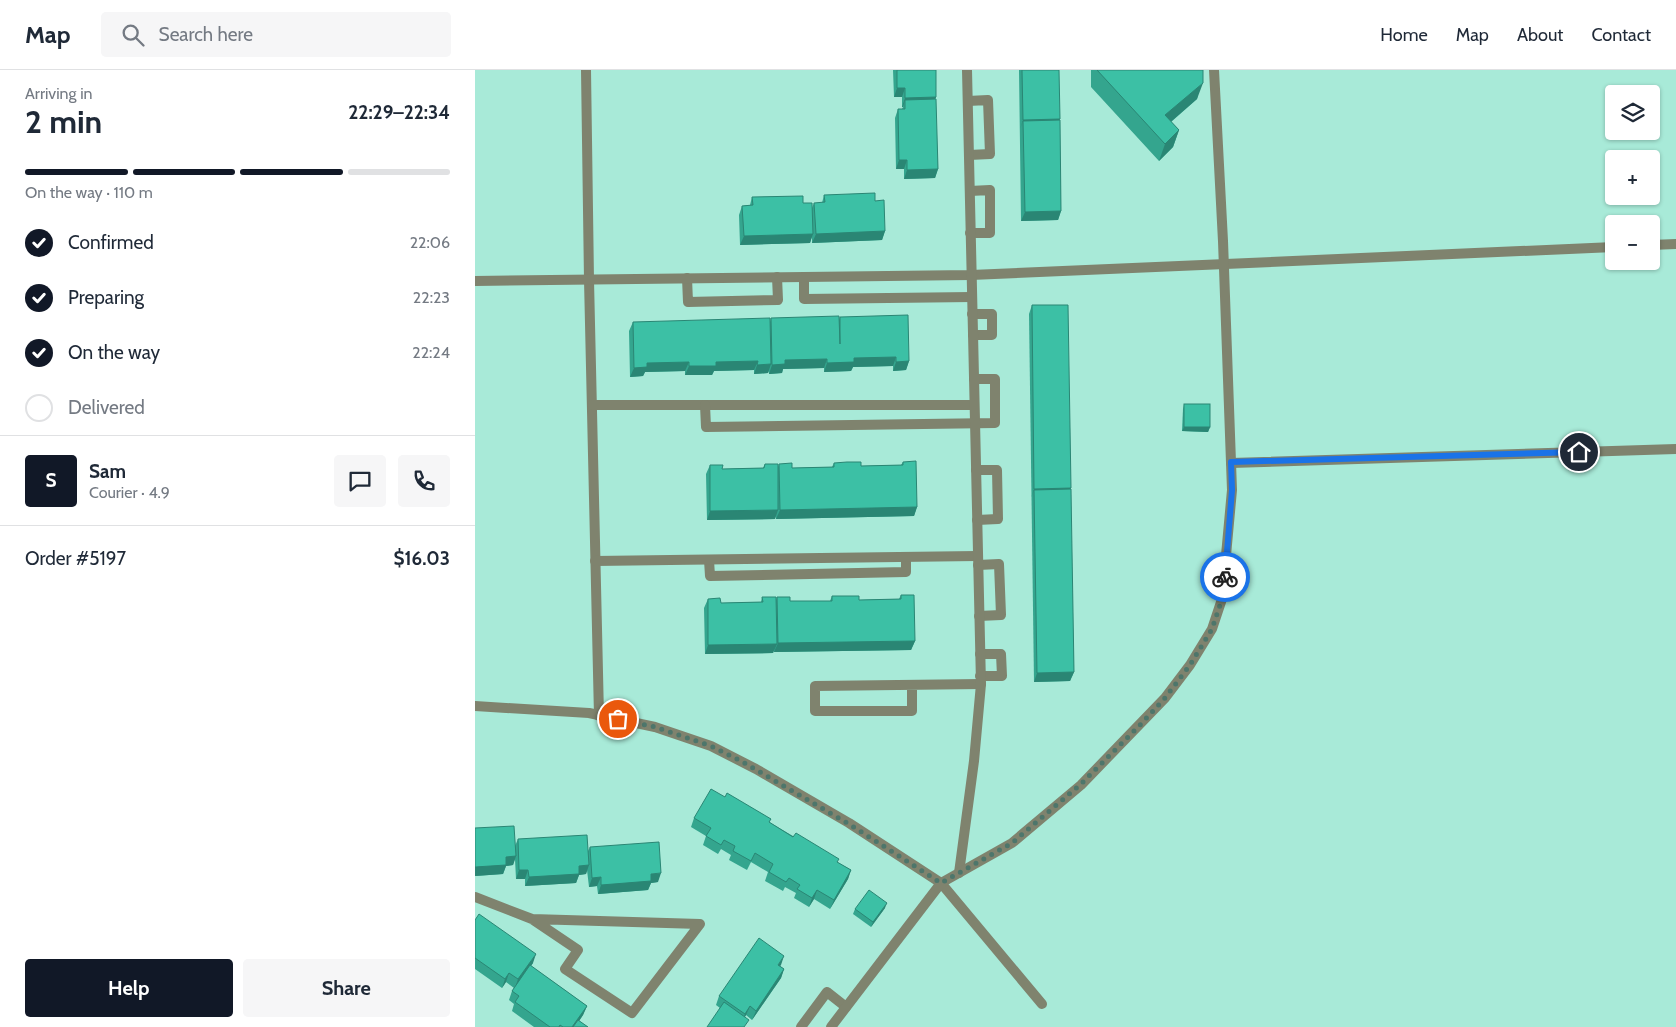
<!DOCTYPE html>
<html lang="en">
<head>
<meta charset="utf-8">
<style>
  body { margin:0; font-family:Cabin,sans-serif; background:#f6f6f7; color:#1f2937; height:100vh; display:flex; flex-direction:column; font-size:19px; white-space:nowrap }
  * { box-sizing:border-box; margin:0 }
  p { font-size:16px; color:#747a83 }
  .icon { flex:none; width:28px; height:28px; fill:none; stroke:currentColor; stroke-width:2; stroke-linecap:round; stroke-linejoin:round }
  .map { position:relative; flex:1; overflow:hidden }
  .details { display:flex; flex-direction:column; background:#fff; width:475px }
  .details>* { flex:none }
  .tools { position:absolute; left:1130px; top:15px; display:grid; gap:10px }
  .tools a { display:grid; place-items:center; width:55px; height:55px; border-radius:5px; background:#fff; box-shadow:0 1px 4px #0004; font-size:25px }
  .pin { position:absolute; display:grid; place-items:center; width:42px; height:42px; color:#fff; margin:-21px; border:2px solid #fff; border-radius:50%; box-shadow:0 1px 5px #0007 }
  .courier { position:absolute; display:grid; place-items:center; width:50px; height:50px; margin:-25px; border:4px solid #1a73e8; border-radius:50%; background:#fff; color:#222; box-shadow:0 1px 6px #0007 }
  .overview em { font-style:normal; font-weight:700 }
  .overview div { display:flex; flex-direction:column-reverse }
  .overview { display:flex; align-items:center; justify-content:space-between; height:85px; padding:0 25px }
  h1 { font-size:32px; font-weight:700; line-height:38px }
  .bar { display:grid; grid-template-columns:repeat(4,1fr); gap:8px 5px; align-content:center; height:60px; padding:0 25px }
  .bar i { height:6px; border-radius:4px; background:#e0e1e3 }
  .bar .on { background:#111827 }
  .bar p { grid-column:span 4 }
  .line { display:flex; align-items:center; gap:12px; padding:0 25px; border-top:1px solid #e0e1e3 }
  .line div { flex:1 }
  .round { display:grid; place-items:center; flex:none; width:52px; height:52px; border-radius:5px; background:#f6f6f7 }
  ol { padding:0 25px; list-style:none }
  li { display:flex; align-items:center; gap:15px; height:55px }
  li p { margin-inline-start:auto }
  li .icon { padding:5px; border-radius:50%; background:#111827; color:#fff; stroke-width:4 }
  li:last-child { color:#747a83 }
  li i { width:28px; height:28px; border:2px solid #e0e1e3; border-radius:50% }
  .action { display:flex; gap:10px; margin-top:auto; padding:10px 25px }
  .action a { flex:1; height:58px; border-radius:5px; background:#111827; color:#fff; font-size:20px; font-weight:700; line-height:58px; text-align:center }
  .action a+a { background:#f6f6f7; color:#1f2937 }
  header { display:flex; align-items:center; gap:30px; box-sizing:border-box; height:70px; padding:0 25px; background:#fff; border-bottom:1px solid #e0e1e3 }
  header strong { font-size:24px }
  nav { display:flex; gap:28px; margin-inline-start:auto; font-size:18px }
  .search { width:350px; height:45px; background:#f6f6f7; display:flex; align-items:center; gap:12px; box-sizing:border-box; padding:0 18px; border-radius:5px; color:#747a83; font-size:19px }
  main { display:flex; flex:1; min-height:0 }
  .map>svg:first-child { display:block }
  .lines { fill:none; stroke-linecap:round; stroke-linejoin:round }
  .minor { stroke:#7f836e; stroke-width:10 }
  .wall { fill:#34a58e }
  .shaded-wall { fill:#2a8674 }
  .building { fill:#3cc0a5; stroke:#2a8674 }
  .done { stroke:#4d766b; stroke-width:5; stroke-dasharray:0 9 }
  .route { stroke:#1a73e8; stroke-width:6 }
</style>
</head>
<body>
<header>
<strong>Map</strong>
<div class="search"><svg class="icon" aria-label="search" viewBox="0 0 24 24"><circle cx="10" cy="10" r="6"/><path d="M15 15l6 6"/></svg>Search here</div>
<nav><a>Home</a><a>Map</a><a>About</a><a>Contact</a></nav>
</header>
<main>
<section class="details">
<div class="overview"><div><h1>2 min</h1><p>Arriving in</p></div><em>22:29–22:34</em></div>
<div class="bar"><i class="on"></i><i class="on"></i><i class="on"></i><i></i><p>On the way · 110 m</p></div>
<ol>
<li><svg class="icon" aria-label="check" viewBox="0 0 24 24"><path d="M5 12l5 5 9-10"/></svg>Confirmed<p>22:06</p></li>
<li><svg class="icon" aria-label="check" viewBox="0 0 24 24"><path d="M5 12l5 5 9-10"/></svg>Preparing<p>22:23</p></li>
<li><svg class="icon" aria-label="check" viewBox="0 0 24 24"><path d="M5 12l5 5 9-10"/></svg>On the way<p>22:24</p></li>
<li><i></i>Delivered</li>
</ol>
<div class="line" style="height:90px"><b class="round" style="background:#111827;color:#fff">S</b><div><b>Sam</b><p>Courier · 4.9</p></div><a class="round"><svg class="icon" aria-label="chat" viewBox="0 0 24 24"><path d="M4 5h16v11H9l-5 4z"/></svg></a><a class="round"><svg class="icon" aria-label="phone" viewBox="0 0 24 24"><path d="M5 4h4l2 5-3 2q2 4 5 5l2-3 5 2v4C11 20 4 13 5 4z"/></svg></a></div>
<div class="line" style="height:65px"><div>Order #5197</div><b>$16.03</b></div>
<div class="action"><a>Help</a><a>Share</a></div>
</section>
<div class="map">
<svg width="1201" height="957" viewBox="0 0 1201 957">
  <rect width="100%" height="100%" fill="#a8ead8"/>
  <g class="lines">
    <g class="minor">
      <polyline points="111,0 114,210 124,646"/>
      <polyline points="493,31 513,30 515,84 494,85"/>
      <polyline points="495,121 515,120 515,163 495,163"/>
      <polyline points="1176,175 1201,174"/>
      <polyline points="329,207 329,229 497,227"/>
      <polyline points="212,208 213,232 303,230 302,207"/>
      <polyline points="0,211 496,205 1139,177"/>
      <polyline points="497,244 517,244 517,265 498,265"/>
      <polyline points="117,335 499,335"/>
      <polyline points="230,335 231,357 520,353 520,309 499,309"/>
      <polyline points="756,393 1201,379"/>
      <polyline points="501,400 522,400 523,449 502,450"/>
      <polyline points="234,490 235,506 431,502 431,487"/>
      <polyline points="120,491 502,486"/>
      <polyline points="503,495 524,494 526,545 504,546"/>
      <polyline points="505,584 526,584 527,606 505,606"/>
      <polyline points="437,615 437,641 340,641 340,616 506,614"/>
      <polyline points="0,636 114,643 180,657 236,676 281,699 374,753 466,813 567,934"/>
      <polyline points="484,803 499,691 506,614 492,0"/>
      <polyline points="0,827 57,849 103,880 90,899 157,943 225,854 57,849"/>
      <polyline points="326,957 352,922 371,937"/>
      <polyline points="356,957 466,813 537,773 606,715 690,628 715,595 737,559 747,529 757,420 748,171 739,0"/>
    </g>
  </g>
  <g class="wall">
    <polygon points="418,0 461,0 461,27 460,29 463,99 460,108 429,109 429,99 421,99 420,48 423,39 427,39 428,37 427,37 427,27 419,27"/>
    <polygon points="544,0 584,0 584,50 586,141 583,150 546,151"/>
    <polygon points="616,0 728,0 722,29 696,52 704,60 698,77 684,91 616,17"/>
    <polygon points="349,125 400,131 410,161 407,170 337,173 337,166 335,173 265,175 264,145 267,136 275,135 277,127 328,133 337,138 339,133 347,133"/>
    <polygon points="557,235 595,419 599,602 595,611 559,612 554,244"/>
    <polygon points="365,247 434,291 431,300 418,301 418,296 378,297 376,301 349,302 349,298 308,299 307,303 294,304 294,301 293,303 279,304 279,300 239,301 237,305 210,305 210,301 170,302 168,306 155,307 154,261 158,252 295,252 296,248 364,250"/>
    <polygon points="709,334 735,357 733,362 707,361 708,339"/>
    <polygon points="428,392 442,437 439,446 301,449 301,445 300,449 232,450 231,404 235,395 247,399 288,398 290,394 303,397 304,394 317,398 357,397 359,393 386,396 426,395"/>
    <polygon points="426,525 440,571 436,580 299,582 299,579 298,583 230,584 229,538 233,529 246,533 286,532 287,527 301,530 302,527 315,531 355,531 357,526 384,530 424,529"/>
    <polygon points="250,727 296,749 294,752 376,800 373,809 355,839 339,829 334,837 319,828 321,823 310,817 308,821 290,811 293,802 276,792 272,800 254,790 256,785 246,779 243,784 228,775 231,766 216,757 219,748"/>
    <polygon points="43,769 113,781 115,777 183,812 176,813 173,820 123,824 122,816 114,817 112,800 111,804 104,805 101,813 50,816 50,809 41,809 40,789 38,795 31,796 28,804 0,806 40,776"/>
    <polygon points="410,838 396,857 378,844 380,839"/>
    <polygon points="0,850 58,893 56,896 112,936 108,945 104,951 113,957 59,957 37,941 39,934 34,930 37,921 39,918 31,912 27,918 0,899"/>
    <polygon points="305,896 309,899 306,908 277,950 271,945 270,947 245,938 241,935 244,926"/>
  </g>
  <g class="shaded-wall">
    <polygon points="728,13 722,29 684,62 690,45"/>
    <polygon points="422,18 430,18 427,27 419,27"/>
    <polygon points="461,27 458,36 430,30 428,37 427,37 430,28"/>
    <polygon points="585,49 581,58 548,51 545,59 548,50"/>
    <polygon points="704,60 698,77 684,91 690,74"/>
    <polygon points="424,90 432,90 429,99 421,99"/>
    <polygon points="463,99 460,108 429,109 432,100"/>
    <polygon points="586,141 583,150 546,151 550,142"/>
    <polygon points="410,161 407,170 337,173 341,164"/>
    <polygon points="338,164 335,173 265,175 269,166"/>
    <polygon points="421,287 418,296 378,297 376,301 349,302 352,293 379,288"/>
    <polygon points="352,289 349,298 308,299 307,303 294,304 297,295 310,290"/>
    <polygon points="283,291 279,300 239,301 237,305 210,305 214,296 241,292"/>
    <polygon points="434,291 431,300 418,301 421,292"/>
    <polygon points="214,292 210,301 170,302 168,306 155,307 159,298 172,293"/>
    <polygon points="296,294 293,303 279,304 282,295"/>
    <polygon points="709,357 735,357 733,362 707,361"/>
    <polygon points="596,418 593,427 559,420 556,428 559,419"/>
    <polygon points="442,437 439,446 301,449 305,440"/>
    <polygon points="303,440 300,449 232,450 235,441"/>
    <polygon points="440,571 436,580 299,582 303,573"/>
    <polygon points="302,574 298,583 230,584 233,575"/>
    <polygon points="599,602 595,611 559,612 562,603"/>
    <polygon points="41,786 38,795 31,796 28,804 0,806 0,797 31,787"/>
    <polygon points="114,795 111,804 104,805 101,813 50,816 54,807 104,796"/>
    <polygon points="44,800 53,800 50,809 41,809"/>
    <polygon points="376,800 373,809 355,839 359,830"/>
    <polygon points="186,803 183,812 176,813 173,820 123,824 126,815 176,804"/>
    <polygon points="126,807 122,816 114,817 117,808"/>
    <polygon points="342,820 339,829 334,837 337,828"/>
    <polygon points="412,833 410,838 396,857 398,852"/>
    <polygon points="61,884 58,893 40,918 43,909"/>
    <polygon points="309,886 306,895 300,904 303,895"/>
    <polygon points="309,899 306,908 277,950 281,941"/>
    <polygon points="34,903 31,912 27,918 30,909"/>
    <polygon points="112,936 108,945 100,957 97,957"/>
    <polygon points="275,936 271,945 266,953 270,944"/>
  </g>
  <g class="building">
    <polygon points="422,0 461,0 461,27 430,28 430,18 422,18"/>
    <polygon points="547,0 584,0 585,49 548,50"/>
    <polygon points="622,0 728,0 728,13 690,45 704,60 690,74"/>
    <polygon points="461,29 463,99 432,100 432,90 424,90 423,39 430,39 430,30"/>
    <polygon points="585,50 586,141 550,142 548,51"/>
    <polygon points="400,123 400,131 409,130 410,161 341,164 339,133 350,132 349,125"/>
    <polygon points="328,126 328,133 337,133 338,164 269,166 267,136 278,135 277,127"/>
    <polygon points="557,235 593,235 596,418 559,419"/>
    <polygon points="433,245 434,291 421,292 421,287 379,288 379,292 352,293 352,289 310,290 310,294 297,295 296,248 364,246 365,274 365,247"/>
    <polygon points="295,248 296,294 282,295 283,291 241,292 241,296 214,296 214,292 172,293 172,297 159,298 158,252"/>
    <rect x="709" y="334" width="26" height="23"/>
    <polygon points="441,391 442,437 305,440 304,394 317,393 317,398 359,397 359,393 372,392 386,392 386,396 428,395 428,392"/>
    <polygon points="290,394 303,394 303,440 235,441 235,395 248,395 247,399 289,398"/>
    <polygon points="596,419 599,602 562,603 559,420"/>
    <polygon points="426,525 439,525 440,571 303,573 302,527 315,527 315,531 357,531 357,526 384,526 384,530 426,529"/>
    <polygon points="287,527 301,527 302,574 233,575 233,529 245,528 246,533 288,532"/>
    <polygon points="236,719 250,727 252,723 296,749 294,752 318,767 321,763 364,789 362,792 376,800 359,830 342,820 337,828 322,819 325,815 314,808 311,812 294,802 298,794 280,783 276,791 258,781 260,776 249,770 246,775 231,766 236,758 219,748"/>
    <polygon points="39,756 41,786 31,787 31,795 0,797 0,758"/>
    <polygon points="112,765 114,795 104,796 104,804 54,807 53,800 44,800 43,769"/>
    <polygon points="184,772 186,803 176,804 176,811 126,815 126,807 117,808 115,777"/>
    <polygon points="394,820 412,833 398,852 380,839"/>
    <polygon points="4,844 61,884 43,909 34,903 30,909 0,888 0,850"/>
    <polygon points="284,868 309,886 303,895 309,899 281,941 275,936 270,944 244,926"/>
    <polygon points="55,895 112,936 97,957 88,957 85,955 84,957 75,957 40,932 44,926 37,921"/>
    <polygon points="249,932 274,950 269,957 232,957"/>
    <polygon points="103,950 113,957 98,957"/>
  </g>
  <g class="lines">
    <polyline class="done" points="143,649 180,657 236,676 266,691 374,754 466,813 537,773 606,714 665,655 690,628 715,595 737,559 747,529 750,507"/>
    <polyline class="route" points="750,507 757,420 756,392 1104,382"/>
  </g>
</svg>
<div class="tools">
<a><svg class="icon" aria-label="layers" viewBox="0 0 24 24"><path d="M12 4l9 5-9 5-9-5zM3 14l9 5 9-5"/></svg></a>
<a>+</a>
<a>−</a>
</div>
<div class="pin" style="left:143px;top:649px;background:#ea580c"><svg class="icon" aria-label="bag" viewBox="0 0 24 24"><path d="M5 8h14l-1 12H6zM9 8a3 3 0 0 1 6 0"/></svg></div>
<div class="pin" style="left:1104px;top:382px;background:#1f2937"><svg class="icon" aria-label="home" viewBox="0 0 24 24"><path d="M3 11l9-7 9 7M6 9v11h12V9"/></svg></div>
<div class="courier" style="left:750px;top:507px"><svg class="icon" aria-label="bike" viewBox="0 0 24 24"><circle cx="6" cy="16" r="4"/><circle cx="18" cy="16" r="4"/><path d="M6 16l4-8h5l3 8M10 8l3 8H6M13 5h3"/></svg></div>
</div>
</main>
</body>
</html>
